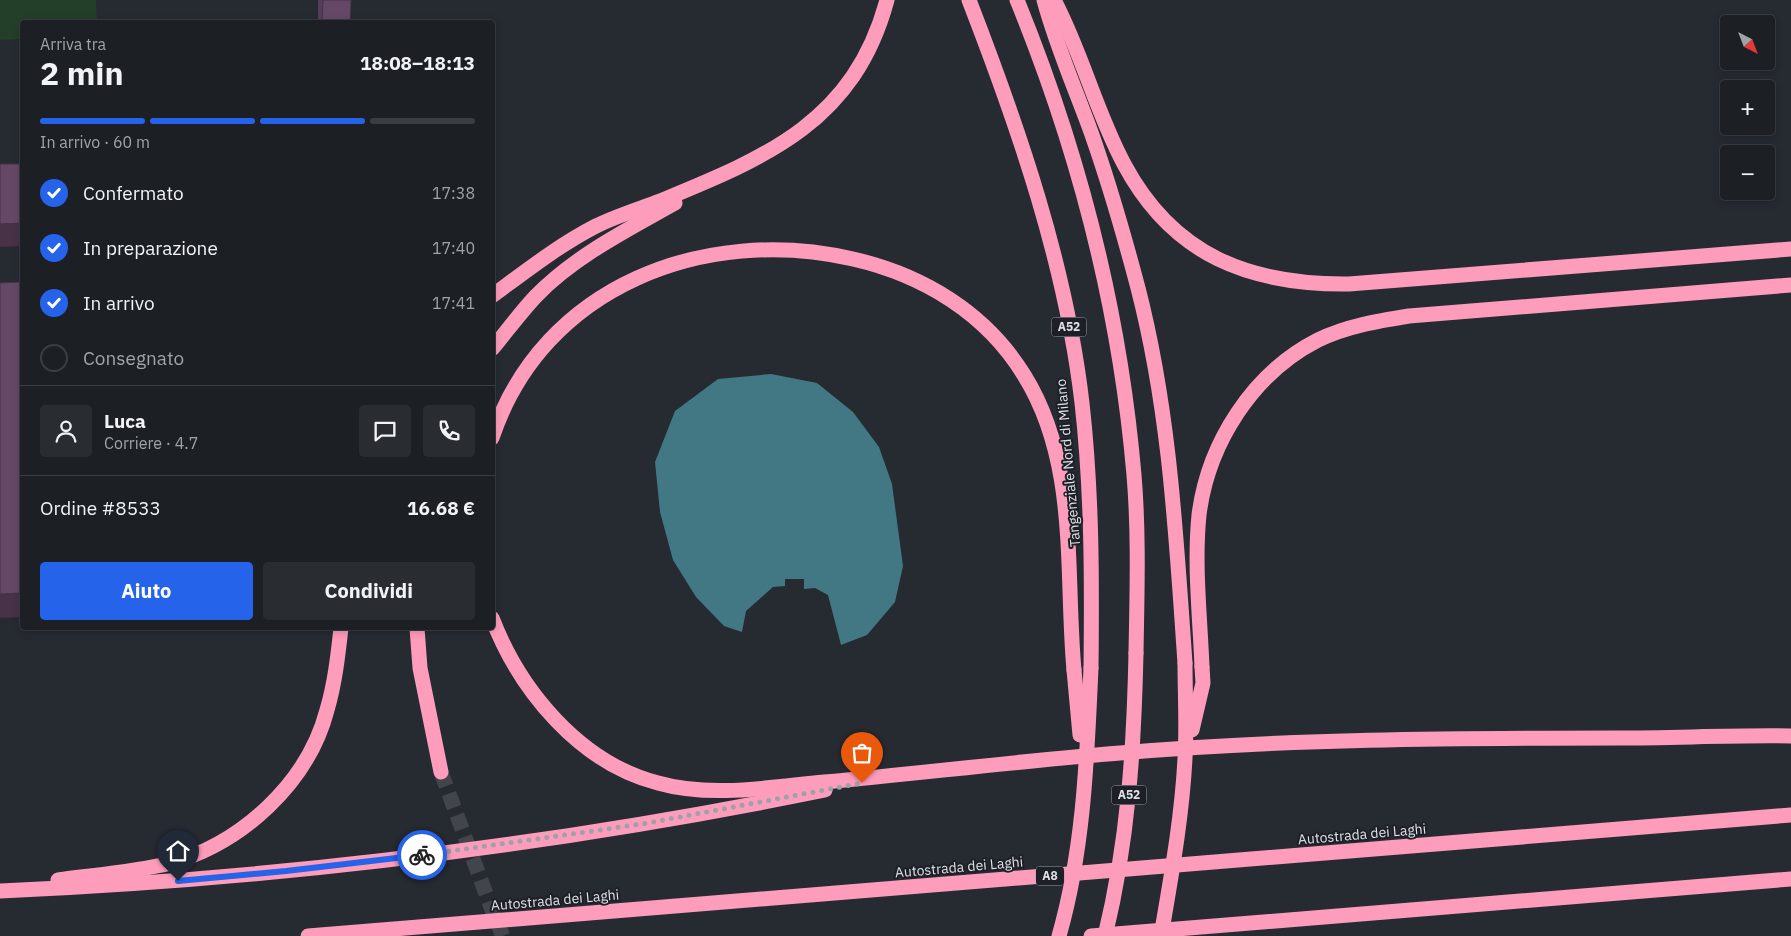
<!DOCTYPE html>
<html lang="it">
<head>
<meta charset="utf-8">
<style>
  body { margin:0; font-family:"IBM Plex Sans",sans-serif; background:#292d32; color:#f1f3f6; height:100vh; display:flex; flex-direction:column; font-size:19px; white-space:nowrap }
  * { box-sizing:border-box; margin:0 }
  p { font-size:16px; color:#a0a3a7 }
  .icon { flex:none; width:28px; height:28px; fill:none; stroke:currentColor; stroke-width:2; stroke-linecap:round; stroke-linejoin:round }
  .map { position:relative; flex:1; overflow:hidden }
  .panel { position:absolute; left:20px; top:20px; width:475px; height:610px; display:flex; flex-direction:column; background:#1c2025; border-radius:5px; box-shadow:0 2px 8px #0003,0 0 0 1px #3a3e42 }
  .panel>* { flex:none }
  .needle { width:32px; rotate:138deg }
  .tools { position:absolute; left:1720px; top:15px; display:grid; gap:10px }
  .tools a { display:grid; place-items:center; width:55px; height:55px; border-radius:5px; background:#1c2025; box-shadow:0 2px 8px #0003,0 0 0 1px #3a3e42; font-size:25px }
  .pin { position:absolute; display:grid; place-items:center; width:42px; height:42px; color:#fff; margin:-51px -21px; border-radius:50% 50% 50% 0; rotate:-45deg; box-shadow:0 0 5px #0007 }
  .pin .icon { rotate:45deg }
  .courier { position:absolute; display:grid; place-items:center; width:50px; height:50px; margin:-25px; border:4px solid #2563eb; border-radius:50%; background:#fff; color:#222; box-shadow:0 1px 6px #0007 }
  .summary em { font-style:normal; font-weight:800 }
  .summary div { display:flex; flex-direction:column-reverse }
  .summary { display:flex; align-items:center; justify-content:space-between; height:85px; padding:0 20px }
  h1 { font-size:32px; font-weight:800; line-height:38px }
  .bar { display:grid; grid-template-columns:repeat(4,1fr); gap:8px 5px; align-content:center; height:60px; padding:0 20px }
  .bar i { height:6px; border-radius:4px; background:#3a3e42 }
  .bar .selected { background:#2563eb }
  .bar p { grid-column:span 4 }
  .line { display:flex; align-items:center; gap:12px; padding:0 20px; border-top:1px solid #3a3e42 }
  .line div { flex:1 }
  .round { display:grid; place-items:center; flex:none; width:52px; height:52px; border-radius:5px; background:#292d32 }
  ol { padding:0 20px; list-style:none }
  li { display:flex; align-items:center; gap:15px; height:55px }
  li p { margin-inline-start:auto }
  li .icon { padding:5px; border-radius:50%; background:#2563eb; color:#fff; stroke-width:4 }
  li:last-child { color:#a0a3a7 }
  li i { width:28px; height:28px; border:2px solid #3a3e42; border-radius:50% }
  .cta { display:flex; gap:10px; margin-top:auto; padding:10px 20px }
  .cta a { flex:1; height:58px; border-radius:5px; background:#2563eb; color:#fff; font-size:20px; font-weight:800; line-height:58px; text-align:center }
  .cta a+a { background:#292d32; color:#f1f3f6 }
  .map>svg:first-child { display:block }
  .green { fill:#233e29 }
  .water { fill:#427884 }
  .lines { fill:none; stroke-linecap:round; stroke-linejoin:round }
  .motorway-tunnel { stroke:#42454c; stroke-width:15; stroke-dasharray:15 8; stroke-linecap:butt }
  .motorway { stroke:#fd9cbb; stroke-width:15 }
  .motorway-bridge { stroke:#fd9cbb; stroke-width:15 }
  .wall { fill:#573e58 }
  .shaded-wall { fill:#473247 }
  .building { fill:#654866; stroke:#473247 }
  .done { stroke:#9ea1a7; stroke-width:5; stroke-dasharray:0 9 }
  .route { stroke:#2563eb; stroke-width:6 }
  .labels { text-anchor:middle; stroke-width:4; stroke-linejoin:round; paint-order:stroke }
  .shield { fill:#1d2027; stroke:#a5a7ad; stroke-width:1 }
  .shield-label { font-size:12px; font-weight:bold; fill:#dfe1e6 }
  .street-label { font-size:14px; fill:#dfe1e6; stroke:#1d2027 }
</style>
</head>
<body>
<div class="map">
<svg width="1791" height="936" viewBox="0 0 1791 936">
  <rect width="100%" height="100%" fill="#262a31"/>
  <polygon class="green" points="0,0 96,0 97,22 22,22 22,39 0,40"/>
  <polygon class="water" points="771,374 817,383 853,412 879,447 892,484 903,566 895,602 867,635 841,645 828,595 815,588 804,589 804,579 785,579 785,586 773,587 746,611 742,632 724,626 696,597 673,560 660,512 655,462 675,411 718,379"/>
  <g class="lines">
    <polyline class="motorway-tunnel" points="441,772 493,913 503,936"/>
    <g class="motorway">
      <path d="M969 0C1019 129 1066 265 1082 403 1092 492 1092 579 1091 668"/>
      <path d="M1017 0C1079 152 1120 312 1134 475 1139 534 1137 594 1136 653"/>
      <path d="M1044 0C1056 45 1075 88 1091 132 1109 183 1124 235 1138 288 1170 412 1176 536 1185 663"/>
      <path d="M1054 0C1082 53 1096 112 1124 164 1173 256 1250 285 1349 284L1791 249"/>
      <path d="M492 296C526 271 559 245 596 226 616 216 639 209 660 201 767 157 854 122 887 0"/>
      <path d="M492 349C507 331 520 313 536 296 575 256 627 230 675 203"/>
      <path d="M492 438C543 285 706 225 853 259 923 275 986 313 1024 375 1079 463 1065 571 1074 670"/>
      <path d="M492 618C520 691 580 763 658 783 711 798 770 787 824 782 922 773 1021 761 1120 753 1286 739 1452 738 1618 738 1676 738 1733 735 1791 736"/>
      <polyline points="417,628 420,668 441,772"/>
      <path d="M1202 667C1200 616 1194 565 1199 515 1208 443 1253 373 1318 340 1347 326 1378 321 1409 316L1791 285"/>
      <path d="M58 880C95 875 134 872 171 863 242 843 308 783 327 710 335 683 338 655 341 628"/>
      <path d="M0 891C277 879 554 845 825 790"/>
      <polyline points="308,936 1791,815"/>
      <polyline points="1091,936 1791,879"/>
    </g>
    <g class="motorway-bridge">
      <polyline points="1074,670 1080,735"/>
      <polyline points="1192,730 1203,683 1202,667"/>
      <path d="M1059 936C1084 849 1087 757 1091 668"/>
      <path d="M1105 936C1128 842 1134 749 1136 653"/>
      <path d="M1161 936C1171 877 1182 818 1185 758 1187 727 1185 695 1185 663"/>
    </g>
  </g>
  <polygon class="wall" points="318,0 351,0 350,22 318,22"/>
  <g class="shaded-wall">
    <polygon points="22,223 22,246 0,247 0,224"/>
    <polygon points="22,593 22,617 0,618 0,594"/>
  </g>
  <g class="building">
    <polygon points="323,0 351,0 350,22 322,22"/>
    <polygon points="0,164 22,164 22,223 0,224"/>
    <polygon points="22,282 22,593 0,594 0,283"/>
  </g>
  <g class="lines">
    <polyline class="done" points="422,855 642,824 862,783"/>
    <polyline class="route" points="178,881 286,871 422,855"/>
  </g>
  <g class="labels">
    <g class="shield">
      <rect x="1051.5" y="317.5" width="35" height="19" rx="4"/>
      <rect x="1111.5" y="785.5" width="35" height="19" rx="4"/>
      <rect x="1036" y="866.5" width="28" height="19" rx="4"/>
    </g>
    <g class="shield-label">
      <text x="1069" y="331">A52</text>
      <text x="1129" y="799">A52</text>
      <text x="1050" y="880">A8</text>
    </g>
    <g class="street-label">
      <text transform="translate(1068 463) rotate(-95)" y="5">Tangenziale Nord di Milano</text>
      <text transform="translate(1362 834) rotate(-5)" y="5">Autostrada dei Laghi</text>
      <text transform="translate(959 867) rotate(-5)" y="5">Autostrada dei Laghi</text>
      <text transform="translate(555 900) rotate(-5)" y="5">Autostrada dei Laghi</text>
    </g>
  </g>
</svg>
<div class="tools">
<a><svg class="needle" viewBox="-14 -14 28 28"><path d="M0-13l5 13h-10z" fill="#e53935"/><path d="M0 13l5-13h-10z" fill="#a0a3a7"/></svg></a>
<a>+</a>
<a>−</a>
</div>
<div class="pin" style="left:862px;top:783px;background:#ea580c"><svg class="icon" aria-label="bag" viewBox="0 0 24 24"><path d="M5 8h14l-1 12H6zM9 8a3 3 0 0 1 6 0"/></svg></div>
<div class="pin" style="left:178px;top:881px;background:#1f2937"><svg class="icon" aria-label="home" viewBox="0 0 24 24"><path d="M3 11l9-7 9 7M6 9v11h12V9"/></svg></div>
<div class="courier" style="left:422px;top:855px"><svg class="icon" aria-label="bike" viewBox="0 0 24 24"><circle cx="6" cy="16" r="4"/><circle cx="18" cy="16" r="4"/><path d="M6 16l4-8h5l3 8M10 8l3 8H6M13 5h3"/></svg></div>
<section class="panel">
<div class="summary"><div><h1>2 min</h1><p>Arriva tra</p></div><em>18:08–18:13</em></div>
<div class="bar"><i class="selected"></i><i class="selected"></i><i class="selected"></i><i></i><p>In arrivo · 60 m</p></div>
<ol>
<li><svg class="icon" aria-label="check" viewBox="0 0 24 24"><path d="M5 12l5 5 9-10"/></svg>Confermato<p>17:38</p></li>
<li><svg class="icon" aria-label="check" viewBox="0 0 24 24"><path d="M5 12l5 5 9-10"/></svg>In preparazione<p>17:40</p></li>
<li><svg class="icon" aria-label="check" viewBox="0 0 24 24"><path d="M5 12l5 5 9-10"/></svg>In arrivo<p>17:41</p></li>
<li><i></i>Consegnato</li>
</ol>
<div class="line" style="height:90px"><a class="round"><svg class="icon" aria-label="person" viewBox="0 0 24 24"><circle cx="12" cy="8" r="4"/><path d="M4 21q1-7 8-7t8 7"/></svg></a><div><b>Luca</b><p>Corriere · 4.7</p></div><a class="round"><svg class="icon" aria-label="chat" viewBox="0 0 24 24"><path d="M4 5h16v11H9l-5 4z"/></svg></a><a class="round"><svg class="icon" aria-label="phone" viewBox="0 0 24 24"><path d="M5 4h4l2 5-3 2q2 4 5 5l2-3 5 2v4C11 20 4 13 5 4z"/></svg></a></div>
<div class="line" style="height:65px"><div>Ordine #8533</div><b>16.68 €</b></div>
<div class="cta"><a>Aiuto</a><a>Condividi</a></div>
</section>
</div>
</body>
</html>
